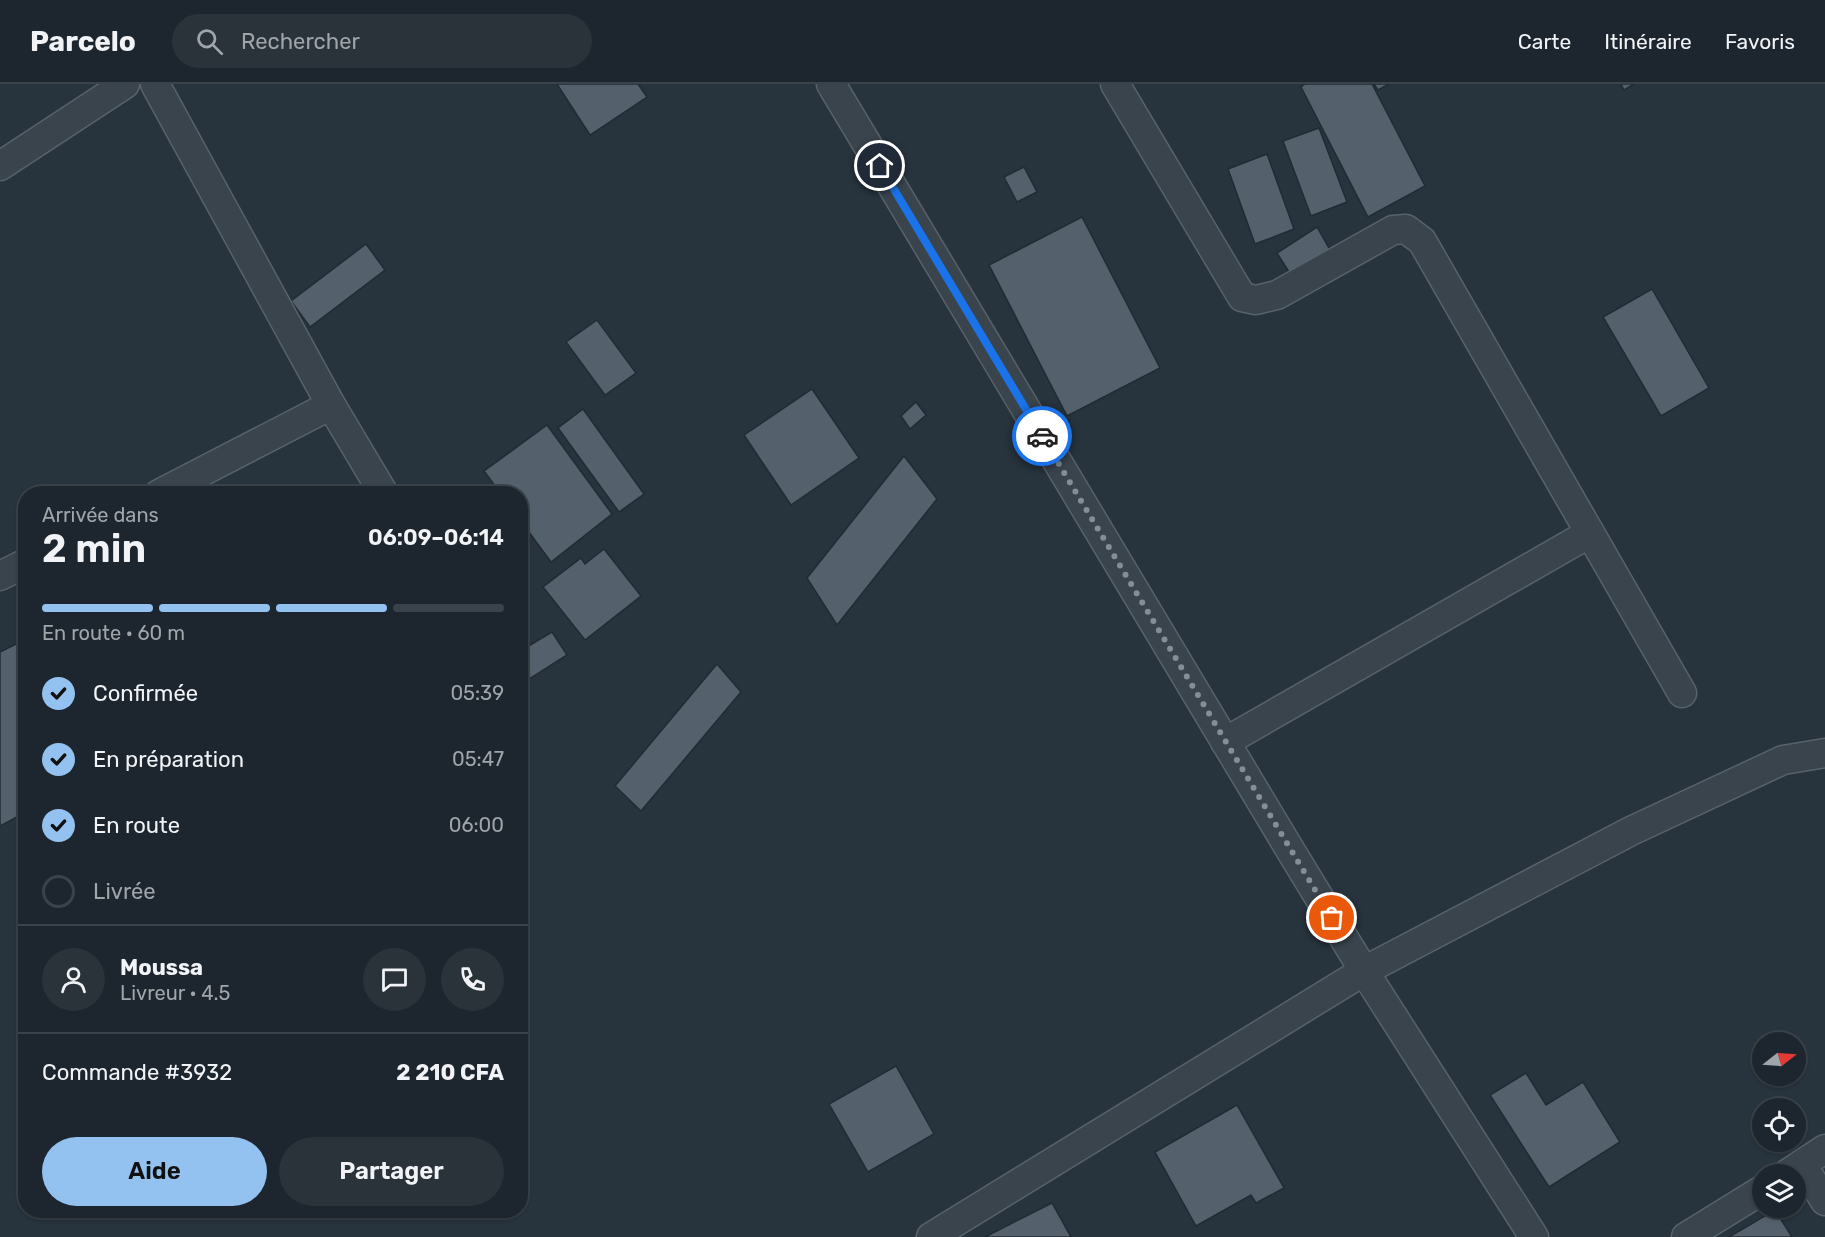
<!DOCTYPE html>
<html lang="fr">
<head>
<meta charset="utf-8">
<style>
  body { margin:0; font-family:Rubik,sans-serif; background:#2a323a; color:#f1f3f6; height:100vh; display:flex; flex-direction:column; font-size:22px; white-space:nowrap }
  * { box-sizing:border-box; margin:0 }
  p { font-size:20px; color:#a0a5aa }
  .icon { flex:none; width:33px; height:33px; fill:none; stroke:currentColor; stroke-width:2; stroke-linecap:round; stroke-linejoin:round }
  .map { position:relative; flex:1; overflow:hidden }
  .side { position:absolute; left:18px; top:402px; width:510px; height:732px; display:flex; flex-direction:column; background:#1d262e; border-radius:24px; box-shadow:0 2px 4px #0004,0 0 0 2px #3b434a }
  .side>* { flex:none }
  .needle { width:39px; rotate:73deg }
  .tools { position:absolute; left:1752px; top:948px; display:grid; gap:12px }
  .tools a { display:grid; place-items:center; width:54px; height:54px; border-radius:50%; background:#1d262e; box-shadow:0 2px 4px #0004,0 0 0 2px #3b434a; font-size:30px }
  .pin { position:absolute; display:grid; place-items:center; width:51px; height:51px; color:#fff; margin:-26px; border:3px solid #fff; border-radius:50%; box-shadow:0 2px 6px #0007 }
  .courier { position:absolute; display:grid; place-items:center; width:60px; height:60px; margin:-30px; border:4px solid #1a73e8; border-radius:50%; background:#fff; color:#222; box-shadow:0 2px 8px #0007 }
  .headline em { font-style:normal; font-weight:600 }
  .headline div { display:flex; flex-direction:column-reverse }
  .headline { display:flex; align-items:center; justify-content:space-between; height:102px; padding:0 24px }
  h1 { font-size:39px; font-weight:600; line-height:45px }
  .bar { display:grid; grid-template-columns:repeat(4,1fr); gap:9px 6px; align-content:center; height:72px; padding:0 24px }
  .bar i { height:8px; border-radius:4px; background:#3b434a }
  .bar .selected { background:#94c2f0 }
  .bar p { grid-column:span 4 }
  .line { display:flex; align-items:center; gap:15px; padding:0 24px; border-top:2px solid #3b434a }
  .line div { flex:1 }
  .round { display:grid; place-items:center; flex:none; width:63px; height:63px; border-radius:32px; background:#2a323a }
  ol { padding:0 24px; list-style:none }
  li { display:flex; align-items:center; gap:18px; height:66px }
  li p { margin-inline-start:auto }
  li .icon { padding:6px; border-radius:50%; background:#94c2f0; color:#111; stroke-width:4 }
  li:last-child { color:#a0a5aa }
  li i { width:33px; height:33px; border:3px solid #3b434a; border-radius:50% }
  .action { display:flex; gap:12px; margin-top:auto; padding:12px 24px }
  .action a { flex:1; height:69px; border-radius:36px; background:#94c2f0; color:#111; font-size:24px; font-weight:600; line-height:69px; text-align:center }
  .action a+a { background:#2a323a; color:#f1f3f6 }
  header { display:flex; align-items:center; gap:36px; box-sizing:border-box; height:84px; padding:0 30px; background:#1d262e; border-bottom:2px solid #3b434a }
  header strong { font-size:28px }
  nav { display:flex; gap:33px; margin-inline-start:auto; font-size:21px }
  .search { width:420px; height:54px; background:#2a323a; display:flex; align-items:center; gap:15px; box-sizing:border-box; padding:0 21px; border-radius:33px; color:#a0a5aa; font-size:22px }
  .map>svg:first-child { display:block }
  .building { fill:#54616d; stroke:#212b34; stroke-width:1.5 }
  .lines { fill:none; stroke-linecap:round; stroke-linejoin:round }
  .street-casing { stroke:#58626b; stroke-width:31 }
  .street { stroke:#3a444d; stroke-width:28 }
  .done { stroke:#848e97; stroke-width:6; stroke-dasharray:0 10.8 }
  .route { stroke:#1a73e8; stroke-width:8 }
</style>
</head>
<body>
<header>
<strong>Parcelo</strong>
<div class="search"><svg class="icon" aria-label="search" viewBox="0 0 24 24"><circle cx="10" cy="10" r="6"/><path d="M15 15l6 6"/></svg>Rechercher</div>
<nav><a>Carte</a><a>Itinéraire</a><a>Favoris</a></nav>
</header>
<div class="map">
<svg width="1825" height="1153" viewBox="0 0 1825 1153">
  <rect width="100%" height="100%" fill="#27333d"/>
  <g class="building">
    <polygon points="557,0 638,0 647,13 590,51"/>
    <polygon points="1305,0 1372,0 1425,102 1368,133 1301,3"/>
    <polygon points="1374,0 1389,0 1378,6"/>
    <polygon points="1621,0 1634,0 1624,6"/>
    <polygon points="1319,44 1347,118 1311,132 1283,57"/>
    <polygon points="1267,70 1294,145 1255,160 1228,85"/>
    <polygon points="1024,83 1037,108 1017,118 1004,93"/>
    <polygon points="1082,133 1160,284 1067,332 989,181"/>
    <polygon points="1317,143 1330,166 1291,191 1277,169"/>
    <polygon points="366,160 385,186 310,243 291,217"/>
    <polygon points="1652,205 1709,304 1661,332 1603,233"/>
    <polygon points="597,236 636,289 605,311 566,258"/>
    <polygon points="812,305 859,374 791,421 744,351"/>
    <polygon points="916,318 926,331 910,345 901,332"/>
    <polygon points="583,325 644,410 619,428 558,344"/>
    <polygon points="547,341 612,430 551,478 520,436 520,410 501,410 484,387"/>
    <polygon points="904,372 937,415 837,541 807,494"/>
    <polygon points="604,465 641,512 585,556 543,503 581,474 585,480"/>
    <polygon points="552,548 567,571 520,601 520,567"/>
    <polygon points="26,555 26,728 0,742 0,568"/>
    <polygon points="717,580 741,608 641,727 615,702"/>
    <polygon points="896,982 934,1050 868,1088 829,1020"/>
    <polygon points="1526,989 1546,1021 1583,998 1620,1058 1549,1103 1490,1011"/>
    <polygon points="1237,1021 1284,1104 1256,1119 1251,1111 1196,1142 1155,1068"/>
    <polygon points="1052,1119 1071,1153 985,1153"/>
    <polygon points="1775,1126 1792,1153 1729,1153"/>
  </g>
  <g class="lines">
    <g class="street-casing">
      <g id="street">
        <polyline points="155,0 331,321 384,410"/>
        <polyline points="831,0 1289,764 1364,887 1534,1153"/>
        <polyline points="1115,0 1242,213 1256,216 1277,211 1393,146 1406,145 1422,157 1682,609"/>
        <polyline points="0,82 125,0"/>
        <polyline points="159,410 331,321"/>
        <polyline points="0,492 26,479"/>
        <polyline points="1225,658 1590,449"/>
        <polyline points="1802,1081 1825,1117"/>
        <polyline points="1787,1090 1825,1065"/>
        <polyline points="931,1153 1364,887 1631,747 1783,676 1825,669"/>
        <polyline points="1686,1153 1762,1106"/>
      </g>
    </g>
    <use href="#street" class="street"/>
  </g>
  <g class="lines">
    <polyline class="done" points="1042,352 1332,834"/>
    <polyline class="route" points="880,82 1042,352"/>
  </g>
</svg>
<div class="tools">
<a><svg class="needle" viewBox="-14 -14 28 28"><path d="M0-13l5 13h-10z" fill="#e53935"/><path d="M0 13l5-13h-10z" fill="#a0a5aa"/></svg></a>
<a><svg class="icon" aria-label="locate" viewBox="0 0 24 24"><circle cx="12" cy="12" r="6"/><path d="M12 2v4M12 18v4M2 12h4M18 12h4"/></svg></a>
<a><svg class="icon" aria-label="layers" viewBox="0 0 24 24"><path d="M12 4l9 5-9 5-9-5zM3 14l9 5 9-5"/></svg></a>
</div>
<div class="pin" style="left:1332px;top:834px;background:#ea580c"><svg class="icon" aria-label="bag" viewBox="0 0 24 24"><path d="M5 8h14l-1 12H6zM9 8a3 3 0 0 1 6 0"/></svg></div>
<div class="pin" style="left:880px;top:82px;background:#1f2937"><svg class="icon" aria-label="home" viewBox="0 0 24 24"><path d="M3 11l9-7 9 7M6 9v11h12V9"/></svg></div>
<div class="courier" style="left:1042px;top:352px"><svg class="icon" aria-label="car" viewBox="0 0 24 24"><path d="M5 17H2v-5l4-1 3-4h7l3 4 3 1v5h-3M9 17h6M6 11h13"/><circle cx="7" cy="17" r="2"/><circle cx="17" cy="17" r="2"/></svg></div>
<section class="side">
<div class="headline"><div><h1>2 min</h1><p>Arrivée dans</p></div><em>06:09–06:14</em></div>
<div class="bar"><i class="selected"></i><i class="selected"></i><i class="selected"></i><i></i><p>En route · 60 m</p></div>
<ol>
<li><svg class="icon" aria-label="check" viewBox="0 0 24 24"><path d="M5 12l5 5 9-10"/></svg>Confirmée<p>05:39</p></li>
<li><svg class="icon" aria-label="check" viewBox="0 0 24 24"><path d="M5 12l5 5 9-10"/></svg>En préparation<p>05:47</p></li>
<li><svg class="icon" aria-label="check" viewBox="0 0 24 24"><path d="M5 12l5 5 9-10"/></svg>En route<p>06:00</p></li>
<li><i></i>Livrée</li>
</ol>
<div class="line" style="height:108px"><a class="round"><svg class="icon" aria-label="person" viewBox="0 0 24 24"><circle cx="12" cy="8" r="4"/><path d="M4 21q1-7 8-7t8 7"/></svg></a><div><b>Moussa</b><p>Livreur · 4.5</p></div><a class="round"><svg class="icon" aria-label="chat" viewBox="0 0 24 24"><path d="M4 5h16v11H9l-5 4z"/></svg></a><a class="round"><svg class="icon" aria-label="phone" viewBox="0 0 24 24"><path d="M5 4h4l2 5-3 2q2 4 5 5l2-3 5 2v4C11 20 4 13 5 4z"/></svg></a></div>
<div class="line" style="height:78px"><div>Commande #3932</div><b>2 210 CFA</b></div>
<div class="action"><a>Aide</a><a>Partager</a></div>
</section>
</div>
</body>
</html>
